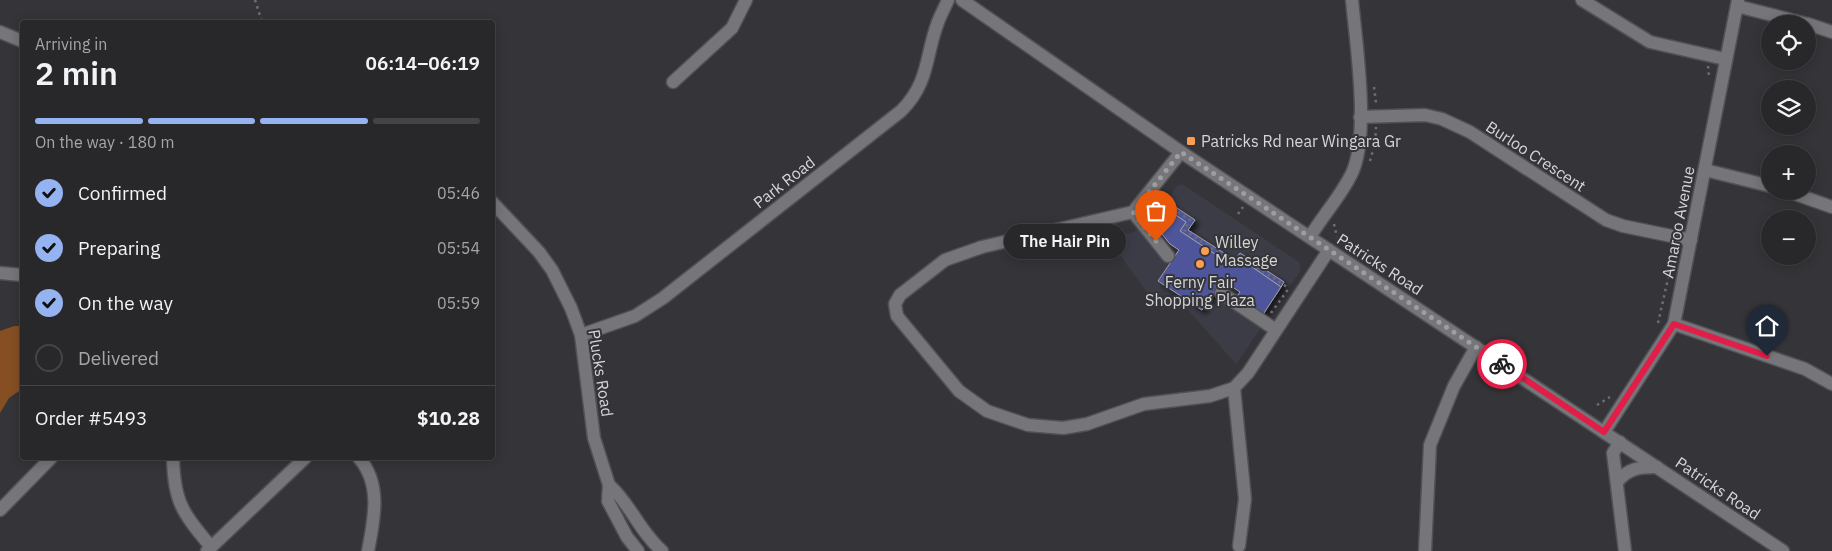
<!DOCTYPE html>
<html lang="en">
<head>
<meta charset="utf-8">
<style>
  body { margin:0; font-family:"IBM Plex Sans",sans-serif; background:#343437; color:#f1f3f6; height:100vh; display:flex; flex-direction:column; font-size:19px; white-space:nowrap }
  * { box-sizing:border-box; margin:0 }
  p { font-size:16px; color:#a5a6a9 }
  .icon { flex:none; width:28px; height:28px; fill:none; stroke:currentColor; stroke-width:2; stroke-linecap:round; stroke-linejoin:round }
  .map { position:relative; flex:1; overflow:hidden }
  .side { position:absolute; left:20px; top:20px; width:475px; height:440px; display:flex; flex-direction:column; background:#28282b; border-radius:5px; box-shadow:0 2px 12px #0003,0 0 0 1px #444447 }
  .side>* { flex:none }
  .controls { position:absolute; left:1761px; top:15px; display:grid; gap:10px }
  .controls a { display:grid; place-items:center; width:55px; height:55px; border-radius:50%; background:#28282b; box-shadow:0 2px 12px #0003,0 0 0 1px #444447; font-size:25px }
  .pin { position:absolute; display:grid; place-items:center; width:42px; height:42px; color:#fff; margin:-51px -21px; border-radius:50% 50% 50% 0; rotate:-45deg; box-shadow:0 0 5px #0007 }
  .pin .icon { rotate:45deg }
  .courier { position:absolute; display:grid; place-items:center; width:50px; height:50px; margin:-25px; border:4px solid #e11d48; border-radius:50%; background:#fff; color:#222; box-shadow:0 1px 6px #0007 }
  .bubble { position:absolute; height:35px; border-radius:18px; background:#28282b; box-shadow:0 2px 12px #0003,0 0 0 1px #444447; font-size:16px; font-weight:600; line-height:35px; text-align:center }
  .head em { font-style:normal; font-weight:600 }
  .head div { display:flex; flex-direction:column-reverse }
  .head { display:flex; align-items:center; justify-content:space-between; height:85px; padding:0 15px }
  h1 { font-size:32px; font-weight:600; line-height:38px }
  .bar { display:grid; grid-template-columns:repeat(4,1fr); gap:8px 5px; align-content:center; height:60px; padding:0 15px }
  .bar i { height:6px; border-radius:4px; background:#444447 }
  .bar .selected { background:#95b2f1 }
  .bar p { grid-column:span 4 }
  .line { display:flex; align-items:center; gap:12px; padding:0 15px; border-top:1px solid #444447 }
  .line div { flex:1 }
  ol { padding:0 15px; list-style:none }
  li { display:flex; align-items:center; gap:15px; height:55px }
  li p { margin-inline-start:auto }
  li .icon { padding:5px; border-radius:50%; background:#95b2f1; color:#111; stroke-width:4 }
  li:last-child { color:#a5a6a9 }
  li i { width:28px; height:28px; border:2px solid #444447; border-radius:50% }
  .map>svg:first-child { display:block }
  .built { fill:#3b3c46 }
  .green { fill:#854f23 }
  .building { fill:#4f549a; stroke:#9e9ea2; filter:url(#shadow) }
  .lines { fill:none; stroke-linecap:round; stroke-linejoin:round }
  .minor-casing { stroke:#505154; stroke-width:15 }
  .tertiary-casing { stroke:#505154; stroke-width:15 }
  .secondary-casing { stroke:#505154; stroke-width:15 }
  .path { stroke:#6e6e72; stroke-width:2.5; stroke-dasharray:2.5 4; stroke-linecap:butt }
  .minor { stroke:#76767a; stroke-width:12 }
  .tertiary { stroke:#76767a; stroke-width:12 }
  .secondary { stroke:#76767a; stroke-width:12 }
  .done { stroke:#9d9ea0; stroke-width:5; stroke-dasharray:0 9 }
  .route { stroke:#e11d48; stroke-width:6 }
  .poi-dot { fill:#fc9d52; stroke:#353539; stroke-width:2 }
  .labels { text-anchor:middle; stroke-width:4; stroke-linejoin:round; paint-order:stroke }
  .poi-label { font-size:16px; fill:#d5d6d8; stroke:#353539; text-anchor:start }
  .street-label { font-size:16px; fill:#d5d6d8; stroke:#353539 }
</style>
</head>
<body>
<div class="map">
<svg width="1832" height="551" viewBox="0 0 1832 551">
  <defs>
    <filter id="shadow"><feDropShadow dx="4" dy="4" stdDeviation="2.5" flood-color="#0009"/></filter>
  </defs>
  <rect width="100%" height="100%" fill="#353539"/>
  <polygon class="built" points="1182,184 1299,262 1301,270 1236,364 1174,294 1151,298 1107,237 1134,232 1152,222 1177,186"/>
  <polygon class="green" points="14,326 22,326 22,389 9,398 0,413 0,331"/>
  <g class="building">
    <polygon points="1168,202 1195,220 1188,230 1235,260 1240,253 1284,282 1281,287 1242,260 1236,268 1180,231 1186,222 1165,208"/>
    <polygon points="1165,208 1186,222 1180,231 1236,268 1242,260 1281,287 1262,316 1236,298 1240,292 1222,280 1202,310 1158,281 1179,250 1170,244 1154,224"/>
  </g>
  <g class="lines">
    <g class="minor-casing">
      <g id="minor">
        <polyline points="1582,0 1650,42 1725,59"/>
        <polyline points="1737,6 1807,24"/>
        <polyline points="1808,24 1832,32"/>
        <polyline points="673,82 732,28 746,0"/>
        <polyline points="1360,117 1425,115 1442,119 1470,132 1606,220 1623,226 1691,240"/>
        <polyline points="1181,152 1133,212 982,247 945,260 900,295 895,304 897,316 959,391 987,411 1028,425 1063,428 1087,424 1144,404 1210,396 1234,388 1248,373 1329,250"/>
        <polyline points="1705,170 1770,186"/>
        <polyline points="1787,191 1832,207"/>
        <polyline points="1133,212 1168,256"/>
        <polyline points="0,273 22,275"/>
        <polyline points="1221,293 1276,330"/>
        <polyline points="1674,324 1805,369 1832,384"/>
        <path d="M581 335 635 316 663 298 901 111C930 82 925 56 938 22 941 14 945 7 948 0"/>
        <polyline points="1234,388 1245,499 1239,546"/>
        <polyline points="1604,432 1674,324 1738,0"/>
        <polyline points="1620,442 1613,453 1625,551"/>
        <path d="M173 458C174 503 183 513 211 547"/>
        <path d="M359 458C382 484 374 520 368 551"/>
        <path d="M1617 482C1628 468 1640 467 1657 467"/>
        <polyline points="207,551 305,458"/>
        <polyline points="1425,551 1430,445 1454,386 1476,347"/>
      </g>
    </g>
    <g class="tertiary-casing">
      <g id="tertiary">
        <polyline points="0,32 22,41"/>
        <polyline points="492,202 539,252 552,270 571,308 581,335 594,438 609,485 608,501 627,537 638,551"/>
        <path d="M1310 237C1323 215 1341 196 1352 173 1370 134 1356 43 1352 0"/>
        <path d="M609 485C630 503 639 531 662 551"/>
        <polyline points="0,510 51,458"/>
      </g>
    </g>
    <g class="secondary-casing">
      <polyline id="secondary" points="962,0 1181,152 1783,551"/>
    </g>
    <g class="path">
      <polyline points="255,0 262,22"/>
      <polyline points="1708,66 1709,78"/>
      <polyline points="1374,87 1376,103"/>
      <polyline points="1370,161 1375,143 1376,127"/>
      <polyline points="1167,205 1190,220 1184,230 1235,264 1240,256 1287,287"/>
      <polyline points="1238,214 1243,207"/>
      <polyline points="1334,224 1337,237"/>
      <polyline points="1271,313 1289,288"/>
      <polyline points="1658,323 1670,270"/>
      <polyline points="1597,405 1610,397"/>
    </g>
    <use href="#minor" class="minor"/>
    <use href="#tertiary" class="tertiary"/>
    <use href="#secondary" class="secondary"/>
  </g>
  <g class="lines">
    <polyline class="done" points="1156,241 1133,212 1181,152 1502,364"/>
    <polyline class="route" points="1502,364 1604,432 1674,324 1767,356"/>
  </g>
  <g class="poi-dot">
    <rect x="1186" y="136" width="10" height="10" rx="2.5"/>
    <circle cx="1205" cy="251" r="5"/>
    <circle cx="1200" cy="264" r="5"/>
  </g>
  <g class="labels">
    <g class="poi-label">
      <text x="1201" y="147">Patricks Rd near Wingara Gr</text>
      <text x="1215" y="248">Willey<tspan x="1215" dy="18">Massage</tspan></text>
      <text x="1200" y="288" text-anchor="middle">Ferny Fair<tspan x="1200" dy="18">Shopping Plaza</tspan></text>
    </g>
    <g class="street-label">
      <text transform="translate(1536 156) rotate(33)" y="6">Burloo Crescent</text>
      <text transform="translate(784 182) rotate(-38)" y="6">Park Road</text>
      <text transform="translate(1678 222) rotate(-79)" y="6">Amaroo Avenue</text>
      <text transform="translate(1380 264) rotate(33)" y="6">Patricks Road</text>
      <text transform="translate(601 373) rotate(81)" y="6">Plucks Road</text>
      <text transform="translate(1718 488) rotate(34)" y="6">Patricks Road</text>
    </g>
  </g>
</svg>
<div class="controls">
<a><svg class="icon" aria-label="locate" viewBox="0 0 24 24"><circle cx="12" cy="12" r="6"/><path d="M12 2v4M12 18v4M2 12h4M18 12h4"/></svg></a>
<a><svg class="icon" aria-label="layers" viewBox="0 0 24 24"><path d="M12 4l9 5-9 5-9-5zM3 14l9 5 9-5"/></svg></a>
<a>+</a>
<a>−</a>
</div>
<div class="pin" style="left:1156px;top:241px;background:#ea580c"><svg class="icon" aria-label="bag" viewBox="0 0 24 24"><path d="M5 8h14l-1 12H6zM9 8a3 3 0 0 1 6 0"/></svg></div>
<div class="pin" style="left:1767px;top:356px;background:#1f2937"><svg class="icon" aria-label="home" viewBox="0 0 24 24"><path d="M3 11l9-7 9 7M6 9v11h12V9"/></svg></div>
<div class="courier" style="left:1502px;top:364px"><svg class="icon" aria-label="bike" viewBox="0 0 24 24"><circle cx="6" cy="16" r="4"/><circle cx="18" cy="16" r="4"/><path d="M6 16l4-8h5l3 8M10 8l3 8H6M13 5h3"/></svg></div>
<div class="bubble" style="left:1004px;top:224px;width:122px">The Hair Pin</div>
<section class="side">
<div class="head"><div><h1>2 min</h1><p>Arriving in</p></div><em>06:14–06:19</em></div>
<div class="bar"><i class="selected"></i><i class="selected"></i><i class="selected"></i><i></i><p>On the way · 180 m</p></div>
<ol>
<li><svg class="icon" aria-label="check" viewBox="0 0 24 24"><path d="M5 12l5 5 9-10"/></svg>Confirmed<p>05:46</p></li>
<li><svg class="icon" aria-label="check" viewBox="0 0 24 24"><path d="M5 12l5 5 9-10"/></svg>Preparing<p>05:54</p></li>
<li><svg class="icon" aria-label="check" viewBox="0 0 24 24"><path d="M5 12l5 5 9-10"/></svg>On the way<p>05:59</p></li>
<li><i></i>Delivered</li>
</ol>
<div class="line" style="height:65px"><div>Order #5493</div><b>$10.28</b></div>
</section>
</div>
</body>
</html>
